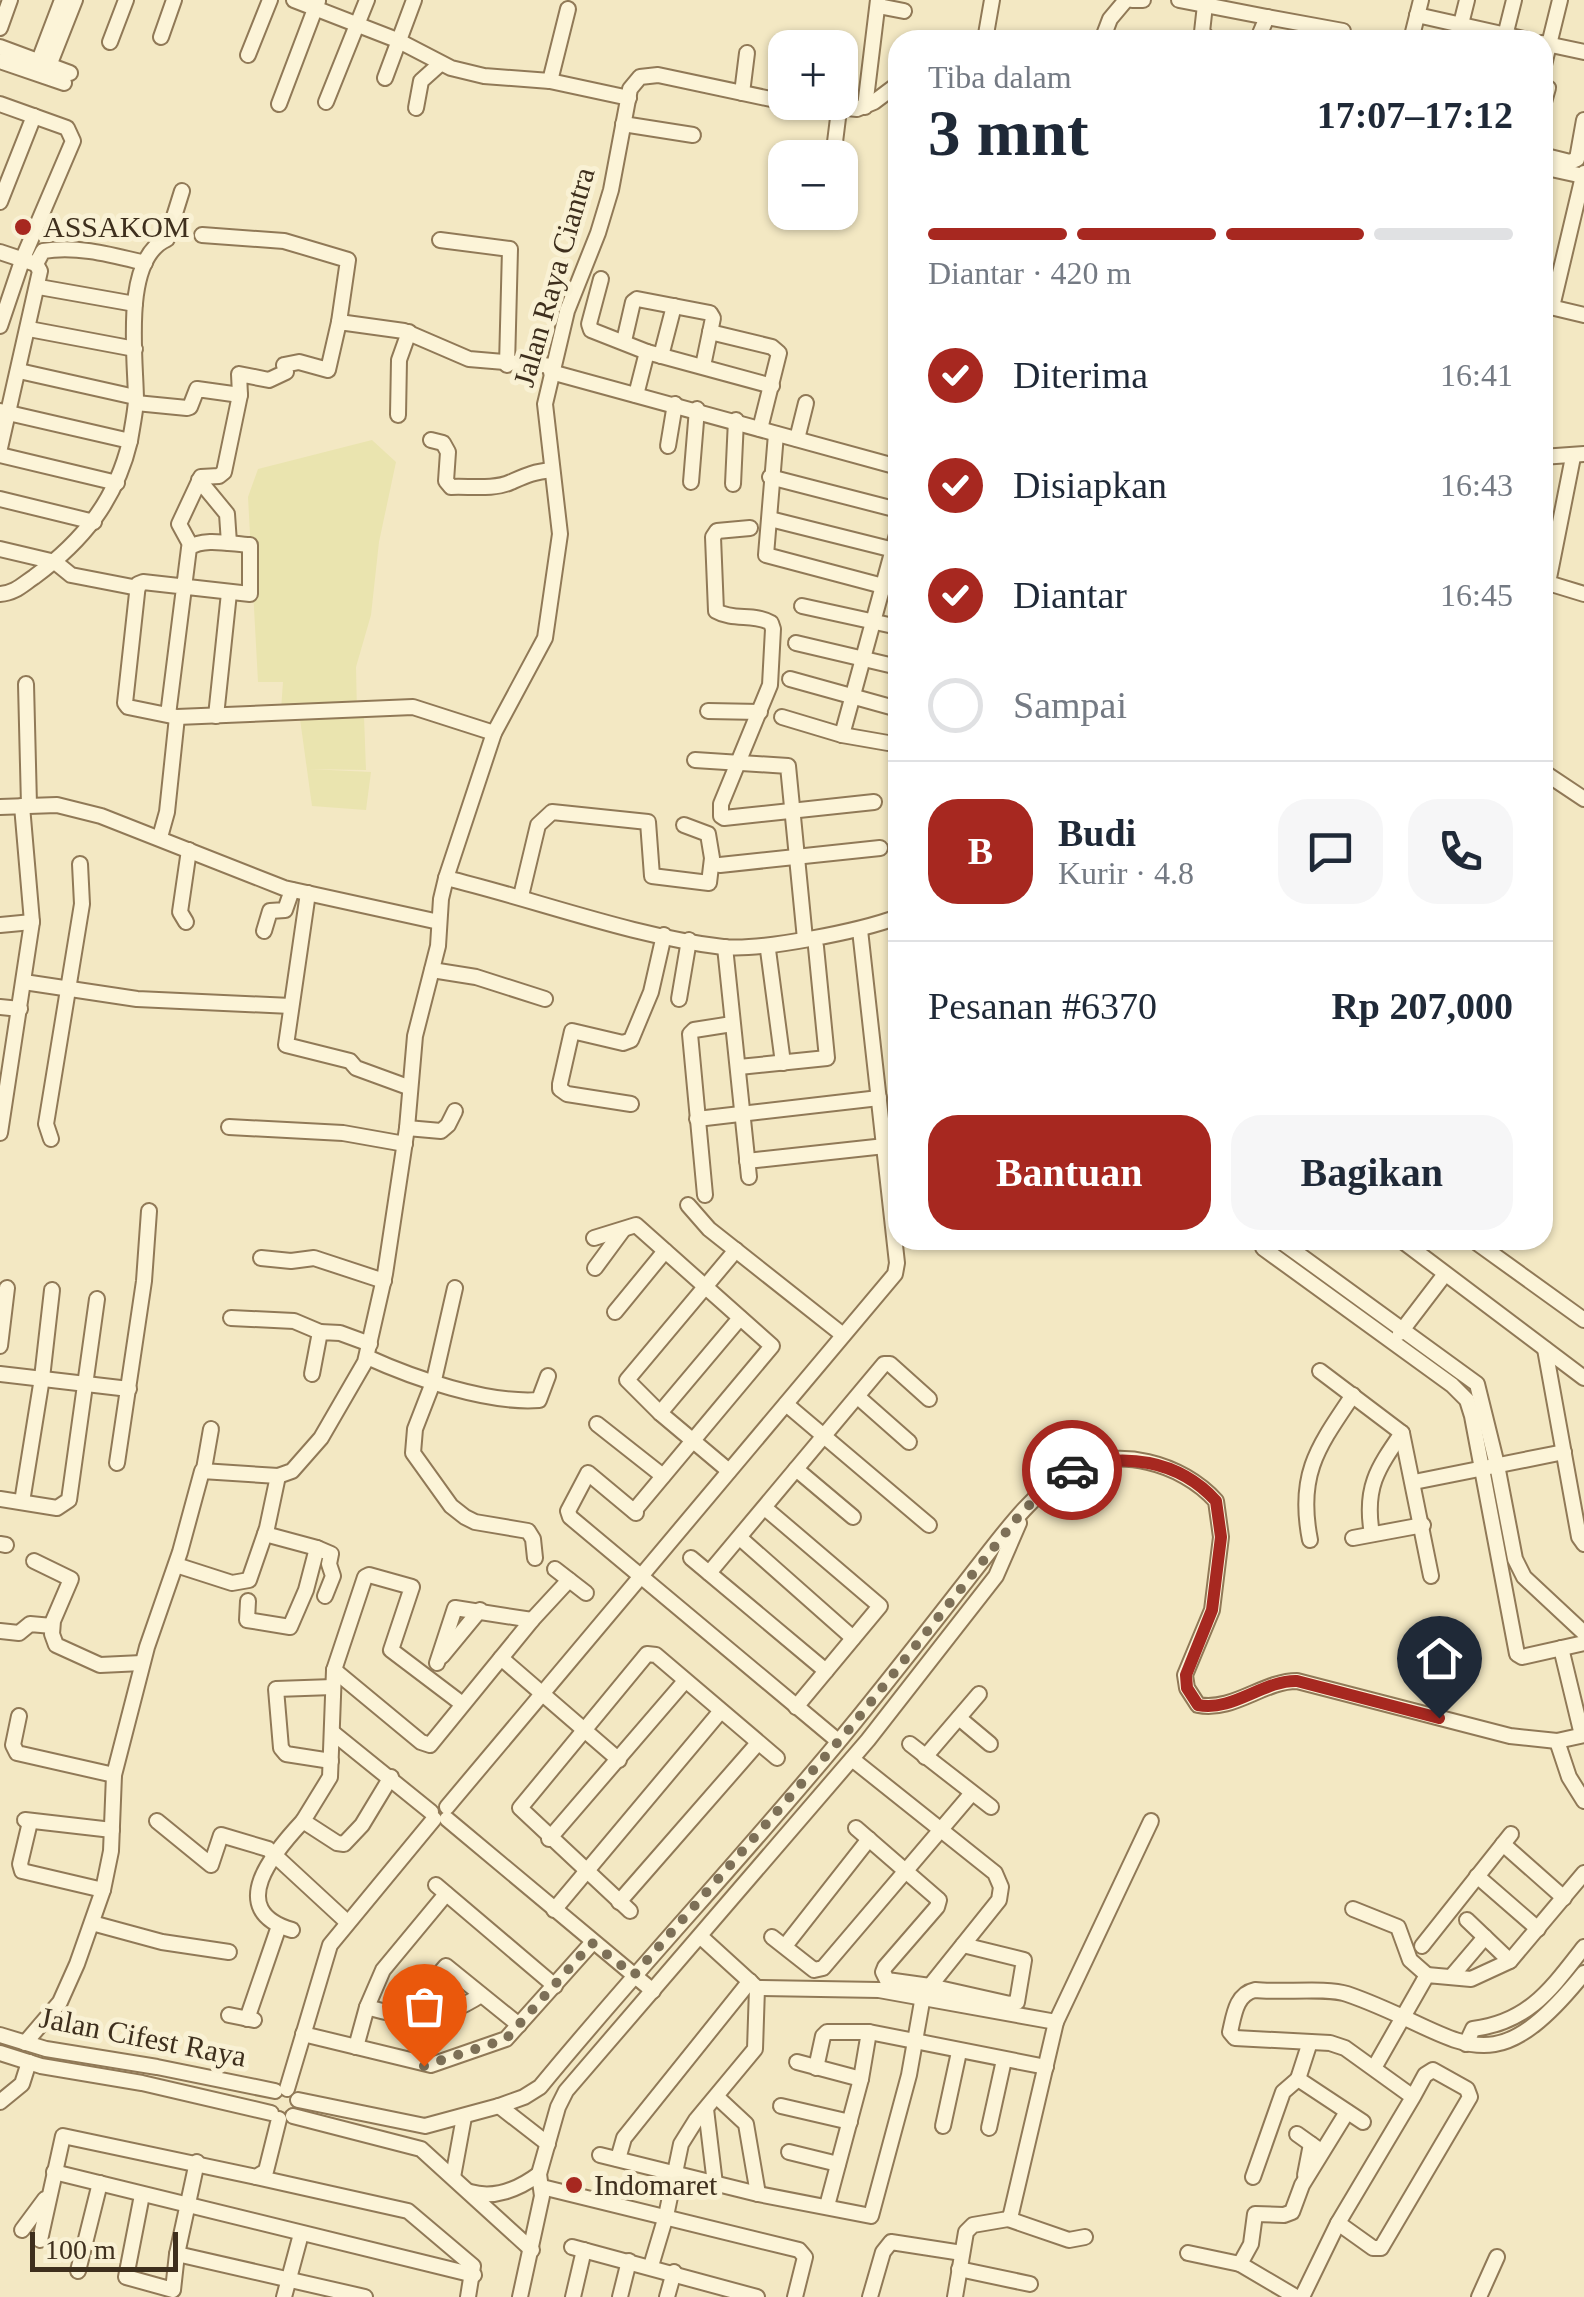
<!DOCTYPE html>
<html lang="id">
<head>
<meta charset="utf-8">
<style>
  body { margin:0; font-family:Georgia,serif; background:#f6f6f7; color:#1f2937; height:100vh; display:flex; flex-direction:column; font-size:38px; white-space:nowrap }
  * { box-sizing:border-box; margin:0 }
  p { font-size:32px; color:#747a83 }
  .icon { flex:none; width:55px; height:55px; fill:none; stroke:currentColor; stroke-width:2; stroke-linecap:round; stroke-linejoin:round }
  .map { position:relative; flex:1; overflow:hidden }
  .panel { position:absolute; left:888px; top:30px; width:665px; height:1220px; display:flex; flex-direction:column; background:#fff; border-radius:30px; box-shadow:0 2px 8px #0004 }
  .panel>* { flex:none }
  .controls { position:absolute; left:768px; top:30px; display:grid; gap:20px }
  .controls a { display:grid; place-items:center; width:90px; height:90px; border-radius:20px; background:#fff; box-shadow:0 2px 8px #0004; font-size:50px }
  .scale { position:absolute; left:30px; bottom:25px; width:148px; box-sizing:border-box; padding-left:10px; border:5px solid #3e2f1d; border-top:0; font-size:28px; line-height:35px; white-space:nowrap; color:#3e2f1d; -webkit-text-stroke:8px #f9f1d4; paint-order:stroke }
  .pin { position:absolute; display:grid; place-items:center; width:85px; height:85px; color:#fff; margin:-102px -42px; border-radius:50% 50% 50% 0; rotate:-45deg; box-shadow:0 0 10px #0007 }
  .pin .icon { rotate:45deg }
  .courier { position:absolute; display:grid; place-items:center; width:100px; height:100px; margin:-50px; border:8px solid #a72820; border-radius:50%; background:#fff; color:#222; box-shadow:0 2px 12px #0007 }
  .summary em { font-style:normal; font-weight:800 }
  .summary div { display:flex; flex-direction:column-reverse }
  .summary { display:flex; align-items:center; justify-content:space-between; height:170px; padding:0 40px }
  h1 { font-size:65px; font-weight:800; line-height:75px }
  .bar { display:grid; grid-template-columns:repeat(4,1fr); gap:15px 10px; align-content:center; height:120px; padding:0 40px }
  .bar i { height:12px; border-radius:8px; background:#e0e1e3 }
  .bar .selected { background:#a72820 }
  .bar p { grid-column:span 4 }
  .line { display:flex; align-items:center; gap:25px; padding:0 40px; border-top:2px solid #e0e1e3 }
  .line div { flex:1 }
  .round { display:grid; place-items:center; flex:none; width:105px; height:105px; border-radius:30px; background:#f6f6f7 }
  ol { padding:0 40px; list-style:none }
  li { display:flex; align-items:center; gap:30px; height:110px }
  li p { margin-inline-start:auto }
  li .icon { padding:10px; border-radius:50%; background:#a72820; color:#fff; stroke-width:4 }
  li:last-child { color:#747a83 }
  li i { width:55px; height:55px; border:5px solid #e0e1e3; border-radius:50% }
  .button { display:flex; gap:20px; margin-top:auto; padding:20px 40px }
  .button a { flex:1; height:115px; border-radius:30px; background:#a72820; color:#fff; font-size:40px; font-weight:800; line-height:115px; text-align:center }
  .button a+a { background:#f6f6f7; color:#1f2937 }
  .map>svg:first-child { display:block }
  .farmland { fill:#eae4af }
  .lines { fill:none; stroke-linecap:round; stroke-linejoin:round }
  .minor-casing { stroke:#907957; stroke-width:18 }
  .minor { stroke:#fcf4d8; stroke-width:14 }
  .done { stroke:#7d7057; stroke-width:10; stroke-dasharray:0 18 }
  .route { stroke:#a72820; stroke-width:12 }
  .poi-dot { fill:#a72820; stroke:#f9f1d4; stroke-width:4 }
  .labels { text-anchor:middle; stroke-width:10; stroke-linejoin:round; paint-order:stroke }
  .poi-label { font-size:30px; fill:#3e2f1d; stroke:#f9f1d4; text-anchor:start }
  .street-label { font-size:30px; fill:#3e2f1d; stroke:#f9f1d4 }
</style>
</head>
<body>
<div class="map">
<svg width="1584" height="2297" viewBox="0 0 1584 2297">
  <rect width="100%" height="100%" fill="#f3e8c3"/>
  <g class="farmland">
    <polygon points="372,440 396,462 379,542 371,615 356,667 357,713 281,710 283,682 258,682 248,497 258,469"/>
    <polygon points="364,716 366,770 309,769 371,772 366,810 312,806 300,719"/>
  </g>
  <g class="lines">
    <g class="minor-casing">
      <g id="minor">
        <polyline points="294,0 397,40 451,68 484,76 550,81 629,98"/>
        <polyline points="1132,0 1143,0"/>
        <polyline points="1179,0 1267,17 1259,36"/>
        <polyline points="1205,5 1202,32 1210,40"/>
        <polyline points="878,6 904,11"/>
        <polyline points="1417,15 1528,40"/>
        <polyline points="1267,17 1343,31"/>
        <polyline points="0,28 10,0"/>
        <polyline points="161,37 174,0"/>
        <polyline points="985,40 992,0"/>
        <polyline points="1102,40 1110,19 1126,0"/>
        <polyline points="1411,40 1421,0"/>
        <polyline points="1457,40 1467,0"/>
        <polyline points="1504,40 1514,0"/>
        <polyline points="110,42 126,0"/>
        <polyline points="1542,43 1584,52"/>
        <polyline points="0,47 70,73"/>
        <polyline points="248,55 270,0"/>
        <polyline points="0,61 64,83"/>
        <polyline points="35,71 62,0"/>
        <polyline points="1542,73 1560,0"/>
        <polyline points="45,76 75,0"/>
        <polyline points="385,78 414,0"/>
        <polyline points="550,81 568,9"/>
        <polyline points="1542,84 1548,88 1542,109"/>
        <polyline points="742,93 747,53"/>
        <polyline points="326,102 367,0"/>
        <polyline points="786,102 857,109 874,102 898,84"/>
        <polyline points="0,104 67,128 73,141 23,258 0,326"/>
        <polyline points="279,104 318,1"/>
        <polyline points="865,107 878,0"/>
        <polyline points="416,108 421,81 440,64"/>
        <polyline points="623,124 693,135"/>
        <polyline points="1542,155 1570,162 1577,159 1584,120"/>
        <polyline points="833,158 839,110"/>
        <polyline points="1542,167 1583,176 1584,173"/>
        <polyline points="840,180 843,181"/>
        <polyline points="0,202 34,116"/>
        <polyline points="202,235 284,241 348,260 339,322"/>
        <polyline points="440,240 510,249 507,365"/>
        <polyline points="0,252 36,264 40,271 0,448"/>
        <path d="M36 264 43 251C77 245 112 255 145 263"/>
        <polyline points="601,279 589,324 591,330 647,352"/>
        <polyline points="39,287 135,304"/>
        <polyline points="1542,305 1584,315"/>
        <polyline points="1552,307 1583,176"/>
        <polyline points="29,329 135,349"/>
        <polyline points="710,332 772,347 779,353 760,429"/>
        <polyline points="624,341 633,302 637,299 710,313 713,318 703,366"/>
        <polyline points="661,356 674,306"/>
        <polyline points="19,371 135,397"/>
        <polyline points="551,372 898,467"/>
        <polyline points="636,395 647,352 772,386"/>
        <polyline points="136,403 187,408 190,407 197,389 240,395"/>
        <path d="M0 411 130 441C116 500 83 541 34 577 22 585 15 593 0 594"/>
        <polyline points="398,415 399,360 409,332"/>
        <polyline points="776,434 766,555 898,590"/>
        <polyline points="797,439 806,403"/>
        <path d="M431 440 443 443 448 452 446 481 451 487C469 486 494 490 511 482 527 475 533 472 552 470"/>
        <path d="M130 441C132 428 135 414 136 401 136 360 121 259 167 239L182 191"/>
        <polyline points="668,446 675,404"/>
        <polyline points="0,455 117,483"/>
        <polyline points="1542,457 1584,454"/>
        <polyline points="1573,457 1548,583 1584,594"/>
        <polyline points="770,477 898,510"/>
        <polyline points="199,480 227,514 229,543"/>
        <polyline points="691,482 697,409"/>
        <polyline points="733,484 736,420"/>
        <polyline points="0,499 94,522"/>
        <polyline points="770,519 898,551"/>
        <path d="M750 528 717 531 713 537 716 611C733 621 755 613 771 623L773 629 770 685 721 804V816L724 818 874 802"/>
        <polyline points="191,546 179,524 201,477 219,476 224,472 240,395 239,374 269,380 286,372 284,365 299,362 328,370 339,322 404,331 469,359 553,366"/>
        <polyline points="0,549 55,562 71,575 138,588"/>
        <polyline points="802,606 898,627"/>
        <polyline points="796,643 898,667"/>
        <polyline points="790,679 898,709"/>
        <polyline points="26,684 29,805"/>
        <polyline points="708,711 760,712"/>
        <path d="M168 715 189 548C203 537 231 544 250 545V594L143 582 138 584 125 703 128 707 177 717 413 707 494 733"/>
        <polyline points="216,716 229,593"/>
        <polyline points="782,717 842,735 888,743"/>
        <polyline points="842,735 898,531"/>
        <polyline points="695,760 788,766 805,939"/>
        <polyline points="1542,771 1584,799"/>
        <polyline points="0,807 57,805 101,816 284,888 439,922"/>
        <polyline points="160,837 167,812 177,717"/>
        <polyline points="720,865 880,848"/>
        <path d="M446 878C537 900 631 936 723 947 762 951 860 931 898 917"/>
        <polyline points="308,893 286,1045 350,1061 356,1068 408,1087"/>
        <polyline points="521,896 538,825 552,812 648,822 652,876 709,883 712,858 708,834 684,825"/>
        <polyline points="186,922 180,912 189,850"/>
        <polyline points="0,925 32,922"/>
        <polyline points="264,931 270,911 285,910 292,890"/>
        <polyline points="725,947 749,1177"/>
        <polyline points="768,950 783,1063"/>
        <polyline points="432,970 476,977 545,999"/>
        <polyline points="24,982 137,999 291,1006"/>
        <polyline points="679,999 689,940"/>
        <polyline points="0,1007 20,1009"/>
        <polyline points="739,1067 827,1058 816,947"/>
        <polyline points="631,1104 567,1094 560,1089 560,1084 572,1031 623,1043 631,1040 651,992 664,935"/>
        <polyline points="697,1119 879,1098"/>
        <polyline points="229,1127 343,1133 405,1144"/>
        <polyline points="407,1128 441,1131 448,1125 455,1111"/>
        <polyline points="0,1133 32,922 22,806"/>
        <polyline points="51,1139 46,1124 82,904 80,864"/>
        <polyline points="747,1161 885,1146"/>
        <polyline points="705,1195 690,1034 694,1030 732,1024"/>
        <polyline points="688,1205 709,1229 843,1335"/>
        <polyline points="594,1238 636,1225 772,1346 634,1511"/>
        <polyline points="1262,1240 1263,1248 1452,1385 1467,1400 1472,1416 1517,1654 1522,1657 1584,1643"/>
        <polyline points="1279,1240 1477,1384 1497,1465 1515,1559 1524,1577 1584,1633"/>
        <polyline points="1401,1240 1584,1378"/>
        <polyline points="1473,1240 1584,1320"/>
        <polyline points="261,1258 291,1261 314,1258 384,1281"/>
        <polyline points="595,1268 623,1230"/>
        <polyline points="455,1288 434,1380 415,1429 413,1453 451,1506 465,1517 475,1522 528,1531 533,1539 535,1558"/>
        <polyline points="615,1312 665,1251"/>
        <polyline points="231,1318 294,1321 320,1332"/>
        <polyline points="1400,1333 1445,1274"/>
        <polyline points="0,1346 7,1288"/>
        <polyline points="1545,1349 1579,1537 1584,1544"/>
        <path d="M367 1357C413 1378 488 1404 539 1400L548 1376"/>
        <polyline points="1320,1371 1402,1433 1431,1576"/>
        <polyline points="0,1374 129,1389"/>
        <polyline points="312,1374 320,1332 340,1333 370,1344"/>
        <polyline points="858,1397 909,1442"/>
        <polyline points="786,1404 929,1525"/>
        <polyline points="660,1413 740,1318"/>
        <polyline points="597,1424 663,1476"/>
        <polyline points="117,1463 144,1281 149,1211"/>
        <polyline points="204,1469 211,1429"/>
        <polyline points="796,1469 853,1517"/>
        <polyline points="729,1471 660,1413 627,1380 736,1250"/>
        <polyline points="1414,1482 1564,1452"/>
        <polyline points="0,1499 57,1508 69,1500 97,1299"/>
        <polyline points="22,1502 42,1378 52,1290"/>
        <polyline points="765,1508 880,1606 796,1707"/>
        <polyline points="636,1513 588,1473 568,1511 570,1517 838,1741"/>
        <polyline points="265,1534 317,1548"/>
        <path d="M1372 1534C1364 1488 1377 1469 1402 1433"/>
        <polyline points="740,1538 853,1638"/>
        <polyline points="1353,1538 1423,1525"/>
        <path d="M1310 1540C1297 1474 1318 1447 1353 1395"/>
        <polyline points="0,1544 6,1545"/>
        <polyline points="691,1558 826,1671"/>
        <polyline points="34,1561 71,1579 53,1621 52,1634 56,1645 100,1665 142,1663"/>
        <polyline points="176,1565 232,1583 249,1580 267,1528 278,1476"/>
        <polyline points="555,1569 586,1593"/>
        <polyline points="709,1573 884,1364 890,1364 929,1399"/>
        <polyline points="248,1601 247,1620 290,1627 306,1590 317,1548 331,1554 329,1564 333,1576 325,1596"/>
        <polyline points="0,1631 19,1633 30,1624 52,1626"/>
        <polyline points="1561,1648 1582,1735"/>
        <polyline points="442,1656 480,1610"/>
        <polyline points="501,1658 619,1760"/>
        <polyline points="437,1663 455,1608 532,1620"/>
        <polyline points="334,1670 421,1742 430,1745 532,1620 569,1580"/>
        <polyline points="19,1716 13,1745 17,1753 114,1775"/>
        <polyline points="959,1718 990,1744"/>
        <polyline points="332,1732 431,1812"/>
        <polyline points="1557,1741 1569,1777 1584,1801"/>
        <polyline points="910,1744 991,1807"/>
        <polyline points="925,1757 979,1694"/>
        <polyline points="852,1759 995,1873 1001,1887 999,1900 930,1986"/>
        <polyline points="331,1761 286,1754 281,1748 276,1689 333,1687"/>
        <polyline points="391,1777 362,1825 344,1844 337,1843 303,1821 330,1777 334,1670 365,1577 369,1575 412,1587 391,1650 461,1703"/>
        <polyline points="447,1807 895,1274 897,1263 860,930"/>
        <polyline points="447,1819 653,1991"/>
        <polyline points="25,1820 112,1830"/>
        <polyline points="157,1821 211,1865 221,1835 268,1849 347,1922"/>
        <polyline points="30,1822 20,1864 22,1871 103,1890"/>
        <polyline points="856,1828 939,1900 937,1907 885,1967 883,1972 887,1980 930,1986 1010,2004 1017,2002 1024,1960 963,1945"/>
        <polyline points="549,1839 685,1681"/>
        <polyline points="1503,1844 1564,1898"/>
        <polyline points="1477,1876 1538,1929"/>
        <polyline points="436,1885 555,1986"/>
        <polyline points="619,1902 758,1743"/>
        <polyline points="1353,1909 1398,1927 1410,1960 1427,1975"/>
        <polyline points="554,1910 720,1712"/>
        <polyline points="630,1911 520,1808 647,1654 656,1655 777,1758"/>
        <polyline points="1467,1920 1510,1961"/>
        <polyline points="92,1923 162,1942 229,1952"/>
        <path d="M292 1930C224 1910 274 1852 303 1821"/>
        <polyline points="772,1937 814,1970 823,1968 972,1793"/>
        <polyline points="785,1946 869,1839"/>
        <polyline points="1422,1946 1511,1834"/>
        <polyline points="1451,1977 1485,1937"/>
        <polyline points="757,1988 879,1990 1056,2022 1011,2214 1008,2219 973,2225 966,2232 955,2297"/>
        <path d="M367 2007C414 2021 439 2022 481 1995"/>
        <polyline points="229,2015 254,2020"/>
        <polyline points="402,2017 446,1966 519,2025"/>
        <polyline points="247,2019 279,1926"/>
        <polyline points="1056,2022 1151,1821"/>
        <polyline points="303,2034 431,2065 506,2039 592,1943"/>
        <polyline points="0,2035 46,2049 157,2067 275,2091"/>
        <polyline points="1310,2042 1298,2079 1363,2122"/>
        <polyline points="25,2043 60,2002 77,1964 103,1890 111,1851 114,1775 147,1647 180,1552 202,1471 278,1476 292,1471 321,1438 365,1362 385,1274 407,1128 415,1036 438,946 441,899 446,878 494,733 545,638 560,534 545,404 567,311 598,233 611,190 630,89 640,77 658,75 785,102"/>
        <path d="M1466 2044 1473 2029C1529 2022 1551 1989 1584 1947"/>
        <polyline points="356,2047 367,2007 383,1970 446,1894"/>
        <polyline points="0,2053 41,2066 142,2083 271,2113"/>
        <polyline points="797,2062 861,2079"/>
        <polyline points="816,2068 823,2036 827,2032 869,2032 1046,2067"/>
        <polyline points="1374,2068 1427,1975 1471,1979 1510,1961 1584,1873"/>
        <polyline points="287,2089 330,1945 434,1819"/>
        <polyline points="717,2097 746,2124 758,2194"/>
        <path d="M1413 2097 1425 2075 1433 2070 1467 2089 1470 2097 1381 2248H1373L1338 2223 1413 2097 1345 2048 1330 2043 1235 2038 1230 2032C1234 2015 1236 1994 1255 1990 1281 1993 1326 1987 1347 1994 1463 2034 1486 2095 1584 1973"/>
        <path d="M298 2100 425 2126 499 2106 524 2097 540 2087C641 1964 752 1848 853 1724 893 1675 932 1625 971 1575 999 1540 1030 1494 1070 1471 1117 1445 1182 1463 1216 1501L1221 1537 1212 1610 1185 1675 1187 1688 1198 1705C1233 1712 1263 1681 1297 1681L1510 1736 1557 1741 1584 1735"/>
        <polyline points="0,2102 22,2084 29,2062"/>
        <polyline points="499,2106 548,2144"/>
        <polyline points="781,2106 850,2122"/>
        <polyline points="706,2109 715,2184"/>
        <polyline points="293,2116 421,2149 532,2250"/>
        <polyline points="943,2126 959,2052"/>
        <polyline points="989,2128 1004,2060"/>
        <polyline points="1297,2134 1318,2149"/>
        <polyline points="789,2152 838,2164"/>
        <polyline points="600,2155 758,2194 871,2216 909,2075 923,1996"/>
        <polyline points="618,2159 624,2138 750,1981"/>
        <polyline points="54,2172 474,2275"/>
        <polyline points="1305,2175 1311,2144"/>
        <polyline points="256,2177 408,2211 473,2266 468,2297"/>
        <polyline points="453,2177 464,2117"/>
        <polyline points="1253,2177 1283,2092 1298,2079"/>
        <polyline points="542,2187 799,2250 805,2257 795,2297"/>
        <path d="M470 2192C494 2199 519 2189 539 2174"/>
        <polyline points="142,2195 126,2277 173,2290 177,2254 197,2162"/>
        <polyline points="827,2206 861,2079 869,2032"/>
        <polyline points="1008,2219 1069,2240 1085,2237"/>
        <polyline points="22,2230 45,2199"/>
        <polyline points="40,2240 63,2136 256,2177 266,2171 279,2119"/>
        <polyline points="572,2247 757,2297"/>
        <polyline points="1188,2253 1240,2264 1296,2297"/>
        <polyline points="177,2254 365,2297"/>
        <polyline points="1240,2264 1251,2244 1255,2214 1284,2215 1292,2212 1302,2185 1347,2112"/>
        <polyline points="651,2266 666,2216 681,2144 696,2120 755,2049 757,1988 701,1937"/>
        <polyline points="959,2269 1030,2284"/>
        <polyline points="78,2271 100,2183"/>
        <polyline points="284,2297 301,2234"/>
        <polyline points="520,2297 542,2196 539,2174 558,2107 566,2091 868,1740 996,1576 1019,1523"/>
        <polyline points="573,2297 584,2250"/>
        <polyline points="620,2297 629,2261"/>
        <polyline points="667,2297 674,2272"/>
        <polyline points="870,2297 883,2252 891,2242 962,2253"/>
        <polyline points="1302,2297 1338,2223"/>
        <polyline points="1479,2297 1497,2257"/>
      </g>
    </g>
    <use href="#minor" class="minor"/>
  </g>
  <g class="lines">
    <polyline class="done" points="424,2066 506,2039 592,1943 634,1975 851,1727 1022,1512 1056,1480 1072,1470"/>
    <path class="route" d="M1072 1470C1122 1451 1179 1460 1216 1501L1221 1537 1212 1610 1186 1675 1187 1688 1198 1705C1233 1712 1263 1680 1297 1681L1439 1718"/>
  </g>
  <g class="poi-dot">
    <circle cx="23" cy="227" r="10"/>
    <circle cx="574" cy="2185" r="10"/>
  </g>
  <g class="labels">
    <g class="poi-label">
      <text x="43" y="237">ASSAKOM</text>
      <text x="594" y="2195">Indomaret</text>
    </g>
    <g class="street-label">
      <text transform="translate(554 277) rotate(-74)" y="10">Jalan Raya Ciantra</text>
      <text transform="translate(143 2037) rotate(11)" y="10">Jalan Cifest Raya</text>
    </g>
  </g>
</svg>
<div class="controls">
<a>+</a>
<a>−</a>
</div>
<div class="scale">100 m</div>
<div class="pin" style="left:424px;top:2066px;background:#ea580c"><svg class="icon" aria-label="bag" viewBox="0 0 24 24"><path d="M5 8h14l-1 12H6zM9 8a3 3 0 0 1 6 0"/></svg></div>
<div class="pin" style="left:1439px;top:1718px;background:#1f2937"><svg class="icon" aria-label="home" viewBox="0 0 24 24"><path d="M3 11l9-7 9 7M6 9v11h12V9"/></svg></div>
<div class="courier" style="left:1072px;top:1470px"><svg class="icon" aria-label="car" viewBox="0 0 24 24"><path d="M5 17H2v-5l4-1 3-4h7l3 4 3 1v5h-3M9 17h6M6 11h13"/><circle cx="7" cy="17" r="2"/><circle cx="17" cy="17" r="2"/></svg></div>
<section class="panel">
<div class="summary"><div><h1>3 mnt</h1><p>Tiba dalam</p></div><em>17:07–17:12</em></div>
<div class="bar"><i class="selected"></i><i class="selected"></i><i class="selected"></i><i></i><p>Diantar · 420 m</p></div>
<ol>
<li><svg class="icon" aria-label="check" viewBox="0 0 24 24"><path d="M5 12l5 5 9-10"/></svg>Diterima<p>16:41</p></li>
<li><svg class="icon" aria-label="check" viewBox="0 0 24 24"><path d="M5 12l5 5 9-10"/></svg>Disiapkan<p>16:43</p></li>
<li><svg class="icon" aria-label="check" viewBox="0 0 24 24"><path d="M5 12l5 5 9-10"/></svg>Diantar<p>16:45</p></li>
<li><i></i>Sampai</li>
</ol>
<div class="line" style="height:180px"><b class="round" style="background:#a72820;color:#fff">B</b><div><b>Budi</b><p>Kurir · 4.8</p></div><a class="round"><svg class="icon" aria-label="chat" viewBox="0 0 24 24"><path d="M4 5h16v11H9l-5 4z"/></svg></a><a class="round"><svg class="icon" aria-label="phone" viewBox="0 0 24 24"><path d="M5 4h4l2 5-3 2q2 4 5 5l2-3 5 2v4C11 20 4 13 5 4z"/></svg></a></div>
<div class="line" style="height:130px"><div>Pesanan #6370</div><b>Rp 207,000</b></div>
<div class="button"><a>Bantuan</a><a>Bagikan</a></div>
</section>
</div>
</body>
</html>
